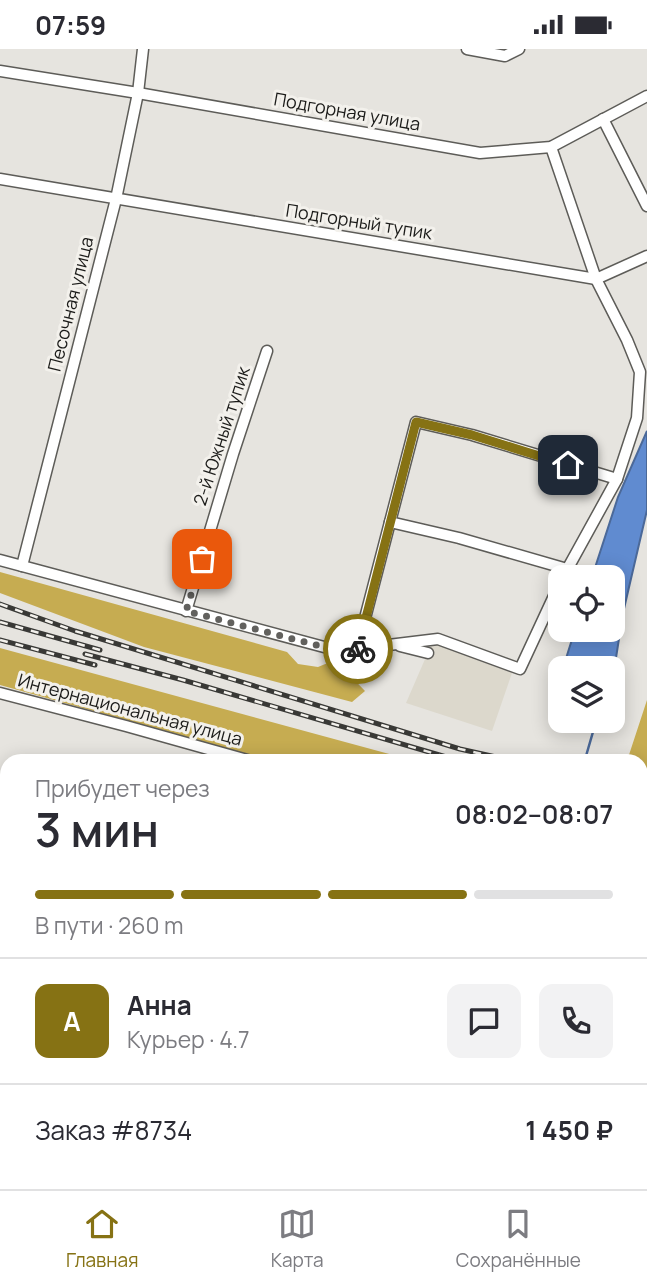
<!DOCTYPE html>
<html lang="ru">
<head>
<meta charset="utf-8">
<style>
  body { margin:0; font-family:Manrope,sans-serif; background:#f2f2f3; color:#2b2b33; height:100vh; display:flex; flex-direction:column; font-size:26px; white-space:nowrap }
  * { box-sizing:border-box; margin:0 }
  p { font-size:23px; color:#7c7c81 }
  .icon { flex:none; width:38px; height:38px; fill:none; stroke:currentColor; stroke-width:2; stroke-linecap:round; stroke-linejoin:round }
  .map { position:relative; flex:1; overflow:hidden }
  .drawer { position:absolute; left:0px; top:705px; width:648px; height:436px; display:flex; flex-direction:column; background:#fff; border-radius:21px 21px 0 0; box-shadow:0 4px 18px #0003 }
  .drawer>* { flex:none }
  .fabs { position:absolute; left:548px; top:516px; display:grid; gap:14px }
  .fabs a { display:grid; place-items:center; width:77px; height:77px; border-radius:14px; background:#fff; box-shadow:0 4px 18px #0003; font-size:35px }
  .pin { position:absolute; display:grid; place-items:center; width:60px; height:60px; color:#fff; margin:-30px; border-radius:14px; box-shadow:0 4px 10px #0006 }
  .courier { position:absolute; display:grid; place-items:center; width:70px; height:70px; margin:-35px; border:5px solid #867214; border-radius:50%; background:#fff; color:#222; box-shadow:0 2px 9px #0007 }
  .summary em { font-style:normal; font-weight:600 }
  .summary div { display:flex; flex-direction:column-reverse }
  .summary { display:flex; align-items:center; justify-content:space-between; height:119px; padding:0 35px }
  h1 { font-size:46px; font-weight:600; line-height:52px }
  .bar { display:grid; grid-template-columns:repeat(4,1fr); gap:10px 7px; align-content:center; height:84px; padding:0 35px }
  .bar i { height:9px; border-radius:5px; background:#e1e1e2 }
  .bar .selected { background:#867214 }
  .bar p { grid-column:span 4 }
  .line { display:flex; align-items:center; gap:18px; padding:0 35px; border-top:2px solid #e1e1e2 }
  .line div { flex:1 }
  .round { display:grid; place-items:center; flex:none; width:74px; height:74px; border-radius:14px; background:#f2f2f3 }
  .status { display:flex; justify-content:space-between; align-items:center; height:49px; padding:0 35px; background:#fff; direction:ltr }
  .status svg { height:19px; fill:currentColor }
  .tabs { display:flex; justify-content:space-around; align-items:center; height:98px; border-top:2px solid #e1e1e2; background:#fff; font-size:19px; color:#7c7c81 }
  .tabs a { display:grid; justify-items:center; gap:4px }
  .tabs .selected { color:#867214 }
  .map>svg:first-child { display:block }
  .built { fill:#dcd8cc }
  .forest { fill:#c6ac51 }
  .water { fill:#608bd0; stroke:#4b6999; stroke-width:2 }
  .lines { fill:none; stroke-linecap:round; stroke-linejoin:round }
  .stream { stroke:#4b6999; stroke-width:2.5 }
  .minor-casing { stroke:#5d5c58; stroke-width:13 }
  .minor { stroke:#fff; stroke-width:10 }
  .rail-casing { stroke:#393936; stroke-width:5 }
  .rail { stroke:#f3f1ec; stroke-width:2.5; stroke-dasharray:8; stroke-linecap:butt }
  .done { stroke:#62615e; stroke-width:7; stroke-dasharray:0 12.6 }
  .route { stroke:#867214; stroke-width:9 }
  .labels { text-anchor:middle; stroke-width:6; stroke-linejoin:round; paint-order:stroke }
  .street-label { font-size:18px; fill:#1b1b19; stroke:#f3f1ec }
</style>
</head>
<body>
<div class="status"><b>07:59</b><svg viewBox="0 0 49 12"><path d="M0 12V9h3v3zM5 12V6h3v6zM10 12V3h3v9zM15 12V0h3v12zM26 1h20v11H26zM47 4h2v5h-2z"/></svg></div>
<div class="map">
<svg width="647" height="1140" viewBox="0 0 647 1140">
  <rect width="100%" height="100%" fill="#e6e4df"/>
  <polygon class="built" points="432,594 512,624 492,682 406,654"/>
  <g class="forest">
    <polygon points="0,523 287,603 298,615 318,618 335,611 365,642 352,653 144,598 0,544"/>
    <polygon points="0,599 415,712 273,712 0,636"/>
    <polygon points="647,651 647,728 641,727 640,712 627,712"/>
    <polygon points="641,795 647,797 647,884 641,884"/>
    <polygon points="403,1134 538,1134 536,1140 395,1140"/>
  </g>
  <polygon class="water" points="647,382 647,461 623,564 613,628 612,620 563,619 575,581 612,581 612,528 592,528 618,448"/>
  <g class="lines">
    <g class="stream">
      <polyline points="586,707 595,676 594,672"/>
      <polyline points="490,1140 500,1134"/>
    </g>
    <g class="minor-casing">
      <g id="minor">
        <polyline points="467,0 505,7 519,0"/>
        <polyline points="0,22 138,44 480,104 551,98 647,47"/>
        <polyline points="603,70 647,157"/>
        <polyline points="551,98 596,230 627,291 640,323 637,369 617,430 563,528"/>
        <polyline points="0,130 596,230 647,207"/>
        <polyline points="390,473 459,489 567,520"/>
        <polyline points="0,511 339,602 438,590 520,620 560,534"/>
        <polyline points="22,517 116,150 138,44 143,0"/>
        <polyline points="186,562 233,405 267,302"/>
        <polyline points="400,597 428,604"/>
        <polyline points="357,600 416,373 472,386 617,430"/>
        <polyline points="0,644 126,677 251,712"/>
        <polyline points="0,865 7,868"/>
        <polyline points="0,1052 7,1054"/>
        <polyline points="71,1140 71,1134"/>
        <polyline points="319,1140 319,1134"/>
      </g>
    </g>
    <use href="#minor" class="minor"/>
    <g class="rail-casing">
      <g id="rail">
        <polyline points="0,555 75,582 460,700 514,712"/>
        <polyline points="0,573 100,601"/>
        <polyline points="0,591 95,616"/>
        <polyline points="85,605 183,631 460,712"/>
        <polyline points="640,749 647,751"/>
        <polyline points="640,763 647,765"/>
      </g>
    </g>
    <use href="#rail" class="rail"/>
  </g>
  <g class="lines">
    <polyline class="done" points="202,510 186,562 339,602 358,600"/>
    <polyline class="route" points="358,600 416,373 472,386 568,416"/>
  </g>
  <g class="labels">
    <g class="street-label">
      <text transform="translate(347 63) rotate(10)" y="6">Подгорная улица</text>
      <text transform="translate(359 173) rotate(9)" y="6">Подгорный тупик</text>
      <text transform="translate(71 255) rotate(-76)" y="6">Песочная улица</text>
      <text transform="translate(222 387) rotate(-72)" y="6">2-й Южный тупик</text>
      <text transform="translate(130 661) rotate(15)" y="6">Интернациональная улица</text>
    </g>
  </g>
</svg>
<div class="fabs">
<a><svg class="icon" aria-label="locate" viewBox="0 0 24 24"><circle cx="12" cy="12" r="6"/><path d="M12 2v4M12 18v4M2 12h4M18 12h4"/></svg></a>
<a><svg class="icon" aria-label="layers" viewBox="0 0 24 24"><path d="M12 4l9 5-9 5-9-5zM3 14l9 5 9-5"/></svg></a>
</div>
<div class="pin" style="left:202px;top:510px;background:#ea580c"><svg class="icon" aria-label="bag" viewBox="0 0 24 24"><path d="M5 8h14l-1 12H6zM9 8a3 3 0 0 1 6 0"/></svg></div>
<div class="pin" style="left:568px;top:416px;background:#1f2937"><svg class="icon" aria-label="home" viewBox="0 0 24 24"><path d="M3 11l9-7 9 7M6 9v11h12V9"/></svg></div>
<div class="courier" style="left:358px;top:600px"><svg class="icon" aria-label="bike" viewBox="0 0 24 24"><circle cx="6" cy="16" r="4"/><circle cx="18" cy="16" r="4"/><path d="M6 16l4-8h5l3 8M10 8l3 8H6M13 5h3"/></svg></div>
<section class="drawer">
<div class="summary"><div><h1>3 мин</h1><p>Прибудет через</p></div><em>08:02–08:07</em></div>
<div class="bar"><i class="selected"></i><i class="selected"></i><i class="selected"></i><i></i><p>В пути · 260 m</p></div>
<div class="line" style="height:126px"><b class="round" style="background:#867214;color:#fff">А</b><div><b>Анна</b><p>Курьер · 4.7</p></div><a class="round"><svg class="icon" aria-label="chat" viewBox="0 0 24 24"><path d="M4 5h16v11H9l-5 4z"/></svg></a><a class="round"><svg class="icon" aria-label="phone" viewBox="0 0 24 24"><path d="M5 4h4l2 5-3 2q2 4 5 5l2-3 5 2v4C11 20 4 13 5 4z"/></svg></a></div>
<div class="line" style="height:91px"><div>Заказ #8734</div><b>1 450 ₽</b></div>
</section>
</div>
<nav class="tabs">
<a class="selected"><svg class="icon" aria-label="home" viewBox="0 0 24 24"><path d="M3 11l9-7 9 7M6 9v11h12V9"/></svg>Главная</a>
<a><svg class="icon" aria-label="map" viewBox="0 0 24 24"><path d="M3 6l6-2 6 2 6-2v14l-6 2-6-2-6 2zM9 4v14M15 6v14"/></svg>Карта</a>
<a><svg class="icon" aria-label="saved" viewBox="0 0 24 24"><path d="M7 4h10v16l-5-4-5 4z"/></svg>Сохранённые</a>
</nav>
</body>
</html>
